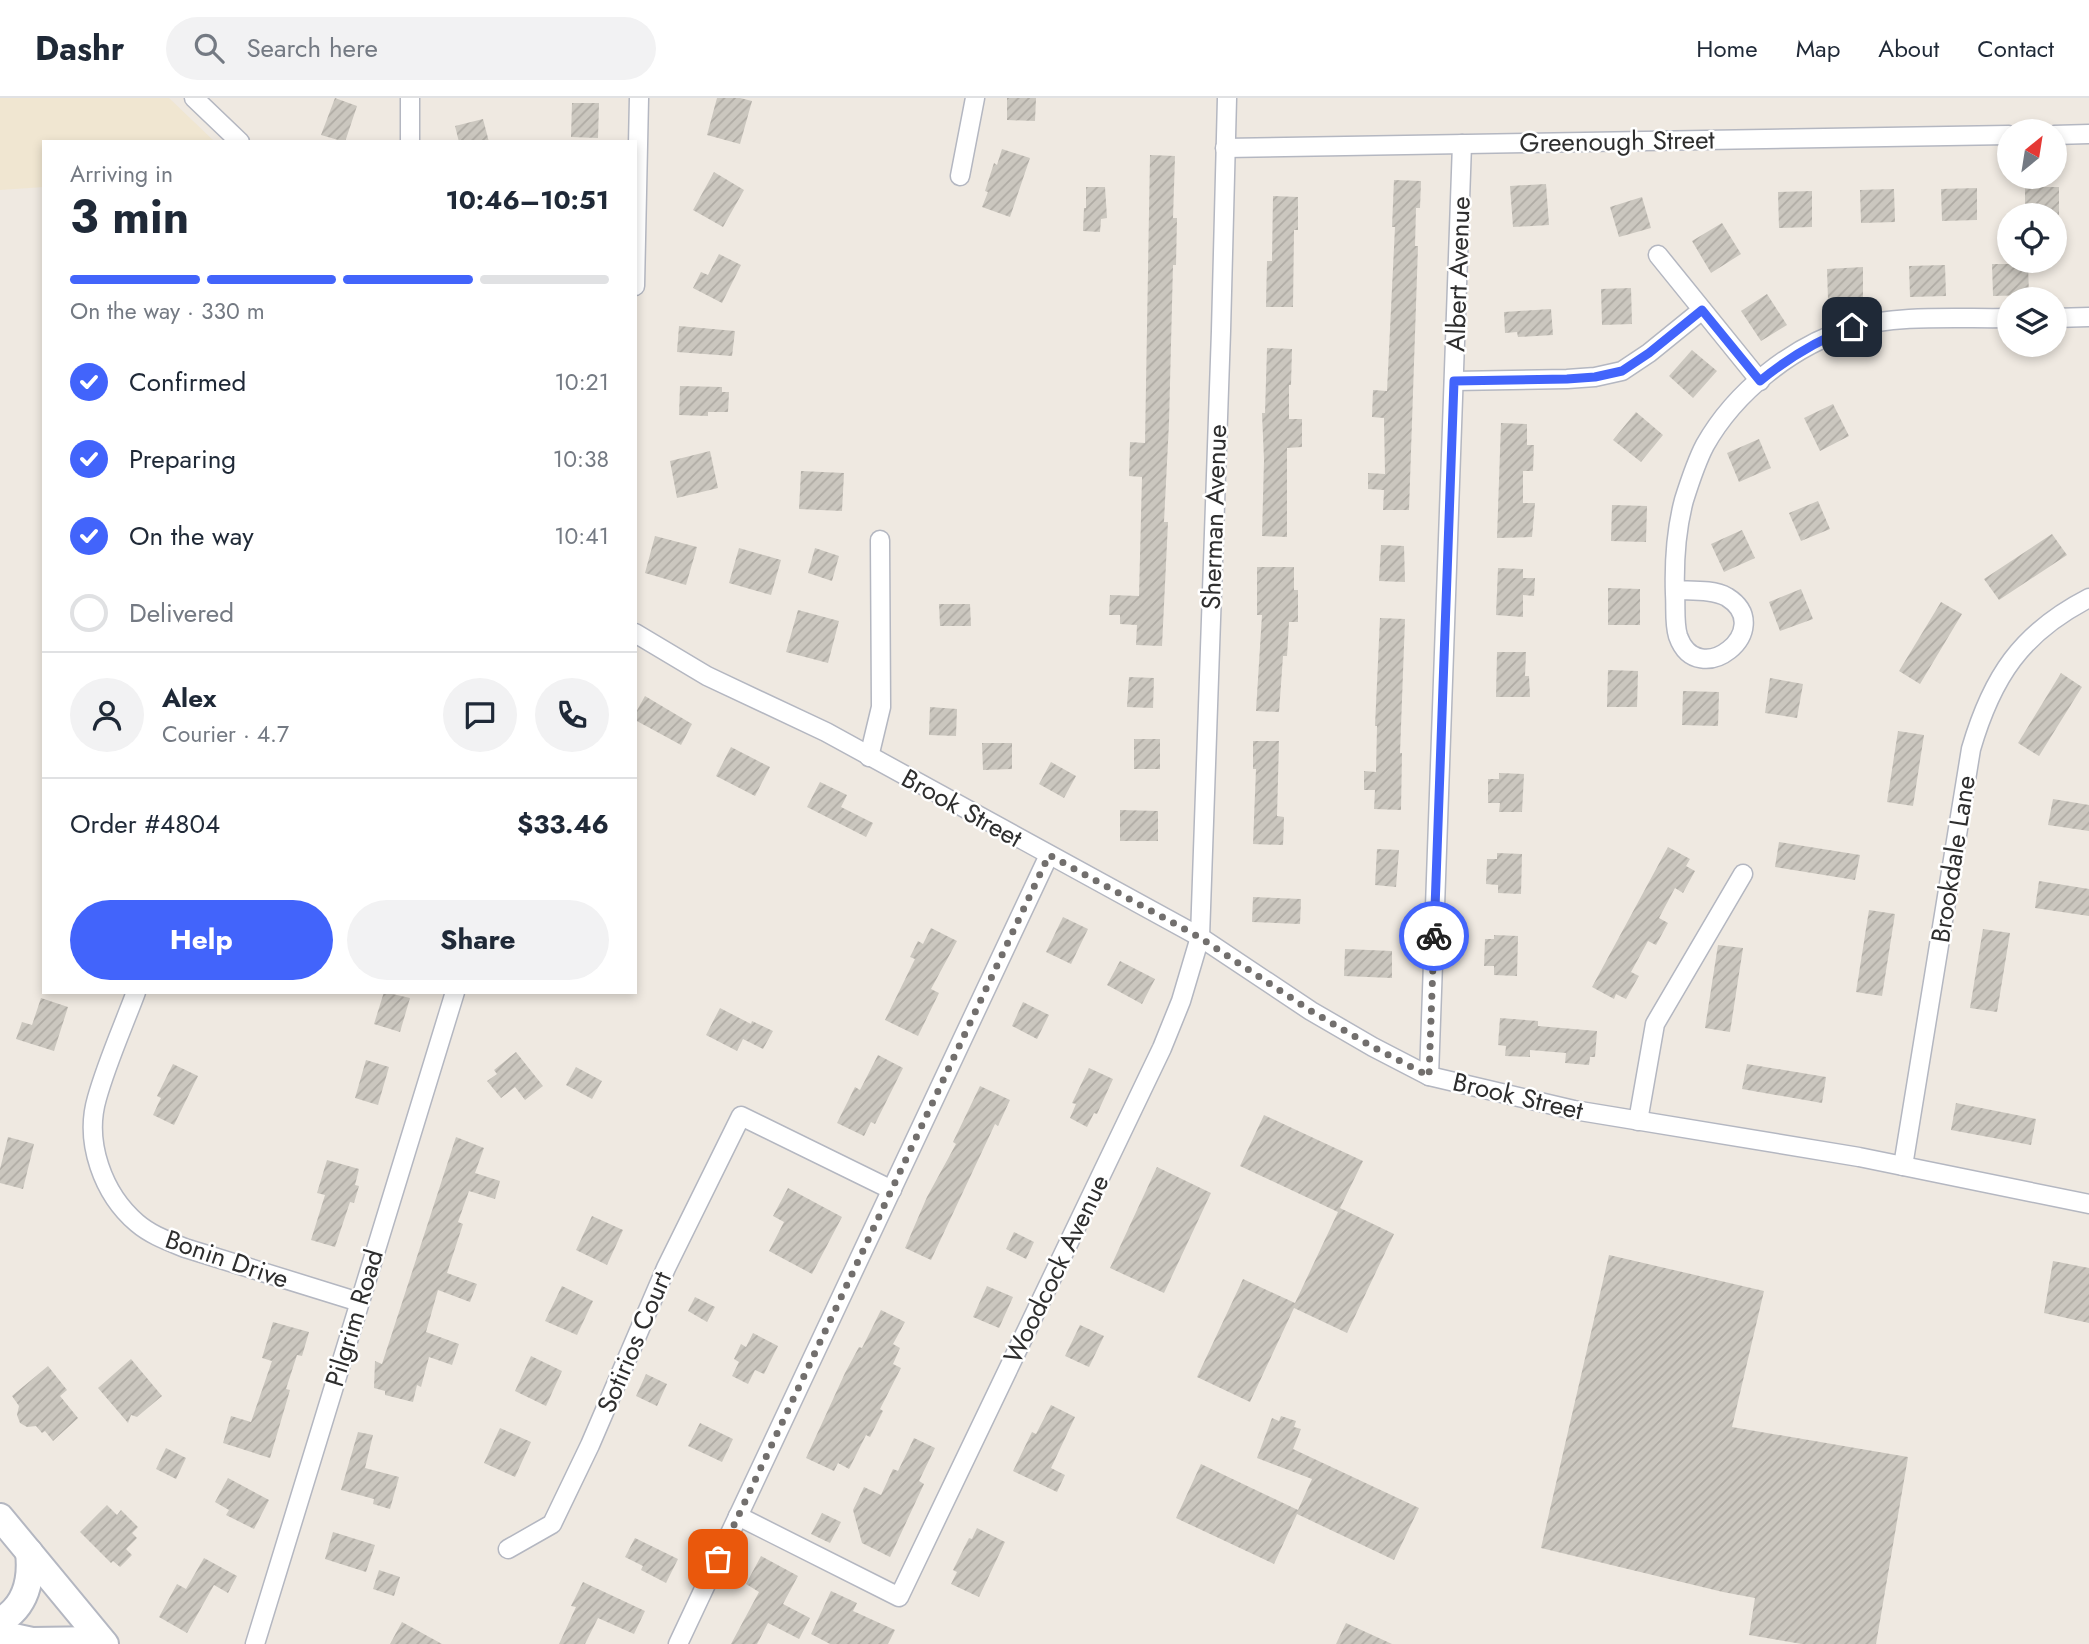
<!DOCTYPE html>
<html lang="en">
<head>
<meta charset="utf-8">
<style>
  body { margin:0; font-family:Jost,sans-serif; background:#f2f2f3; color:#1f2937; height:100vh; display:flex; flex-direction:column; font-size:26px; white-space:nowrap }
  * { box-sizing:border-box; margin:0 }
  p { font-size:23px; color:#747a83 }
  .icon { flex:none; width:38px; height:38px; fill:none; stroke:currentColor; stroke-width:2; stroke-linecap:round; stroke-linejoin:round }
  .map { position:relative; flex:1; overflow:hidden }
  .details { position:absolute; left:42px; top:42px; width:595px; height:854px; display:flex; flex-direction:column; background:#fff; border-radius:0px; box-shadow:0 4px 10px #0003 }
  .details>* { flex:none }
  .needle { width:46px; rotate:30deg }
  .tools { position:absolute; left:1997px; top:21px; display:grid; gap:14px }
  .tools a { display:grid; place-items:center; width:70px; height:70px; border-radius:50%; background:#fff; box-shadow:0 4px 10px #0003; font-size:35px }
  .pin { position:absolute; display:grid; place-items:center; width:60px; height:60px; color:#fff; margin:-30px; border-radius:14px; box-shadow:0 4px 10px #0006 }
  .courier { position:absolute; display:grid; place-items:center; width:70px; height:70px; margin:-35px; border:5px solid #4264fb; border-radius:50%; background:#fff; color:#222; box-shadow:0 2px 9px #0007 }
  .head em { font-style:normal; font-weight:700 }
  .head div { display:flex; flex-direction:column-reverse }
  .head { display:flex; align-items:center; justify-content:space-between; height:119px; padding:0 28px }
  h1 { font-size:46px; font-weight:700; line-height:52px }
  .bar { display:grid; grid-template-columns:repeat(4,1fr); gap:10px 7px; align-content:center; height:84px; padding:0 28px }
  .bar i { height:9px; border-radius:5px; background:#e0e1e3 }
  .bar .current { background:#4264fb }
  .bar p { grid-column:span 4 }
  .line { display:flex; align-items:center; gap:18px; padding:0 28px; border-top:2px solid #e0e1e3 }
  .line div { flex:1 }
  .round { display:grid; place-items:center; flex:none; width:74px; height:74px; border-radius:37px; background:#f2f2f3 }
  ol { padding:0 28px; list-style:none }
  li { display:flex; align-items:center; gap:21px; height:77px }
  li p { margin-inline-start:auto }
  li .icon { padding:7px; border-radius:50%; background:#4264fb; color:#fff; stroke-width:4 }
  li:last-child { color:#747a83 }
  li i { width:38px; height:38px; border:4px solid #e0e1e3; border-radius:50% }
  .cta { display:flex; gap:14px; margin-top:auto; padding:14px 28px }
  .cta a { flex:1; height:80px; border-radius:42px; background:#4264fb; color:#fff; font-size:28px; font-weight:700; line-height:80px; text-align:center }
  .cta a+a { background:#f2f2f3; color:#1f2937 }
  header { display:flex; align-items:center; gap:42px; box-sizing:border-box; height:98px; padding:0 35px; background:#fff; border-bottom:2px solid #e0e1e3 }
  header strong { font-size:33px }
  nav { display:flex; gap:38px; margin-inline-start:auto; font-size:24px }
  .search { width:490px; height:63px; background:#f2f2f3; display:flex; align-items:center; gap:18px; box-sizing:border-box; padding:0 24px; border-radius:38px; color:#747a83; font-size:26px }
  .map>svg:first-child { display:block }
  .education { fill:#f0e6d1 }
  .building { fill:url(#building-hatch) }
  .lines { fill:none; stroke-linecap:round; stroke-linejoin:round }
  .minor-casing { stroke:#b4b7c1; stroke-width:21 }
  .secondary-casing { stroke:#b4b7c1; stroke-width:30 }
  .minor { stroke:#fff; stroke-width:18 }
  .secondary { stroke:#fff; stroke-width:26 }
  .done { stroke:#726f6d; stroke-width:7; stroke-dasharray:0 12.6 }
  .route { stroke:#4264fb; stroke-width:9 }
  .labels { text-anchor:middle; stroke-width:5; stroke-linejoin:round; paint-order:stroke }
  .street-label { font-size:26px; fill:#2e2e2e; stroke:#fff }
</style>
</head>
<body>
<header>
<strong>Dashr</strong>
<div class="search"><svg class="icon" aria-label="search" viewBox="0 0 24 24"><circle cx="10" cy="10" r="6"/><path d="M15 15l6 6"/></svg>Search here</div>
<nav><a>Home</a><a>Map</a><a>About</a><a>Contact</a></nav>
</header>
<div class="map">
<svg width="2089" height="1546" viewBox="0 0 2089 1546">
  <defs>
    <pattern id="building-hatch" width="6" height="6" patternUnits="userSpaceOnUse" patternTransform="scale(1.75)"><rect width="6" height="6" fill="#cbc7bf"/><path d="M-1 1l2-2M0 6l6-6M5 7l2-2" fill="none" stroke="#afaba4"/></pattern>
  </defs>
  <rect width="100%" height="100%" fill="#efe9e1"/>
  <polygon class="education" points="0,0 169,0 215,44 44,44 44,89 0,92"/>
  <g class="building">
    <polygon points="335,0 357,8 345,44 321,37"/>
    <polygon points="717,0 740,0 752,3 740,46 707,37"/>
    <polygon points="1007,0 1036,0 1035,23 1007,22"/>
    <polygon points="572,5 599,5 598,40 571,39"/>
    <polygon points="483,21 489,44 459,44 455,28"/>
    <polygon points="1002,51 1030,60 1010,119 982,109 988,94 985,93 994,65 997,67"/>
    <polygon points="1150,57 1175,58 1173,120 1177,120 1176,167 1173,167 1169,325 1164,424 1168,424 1162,548 1136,547 1137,527 1120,526 1120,517 1109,517 1110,497 1139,498 1142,379 1129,378 1130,344 1145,345"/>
    <polygon points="714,74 744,92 723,129 693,112"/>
    <polygon points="1394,82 1421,83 1420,110 1416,110 1415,148 1418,148 1409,412 1383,412 1384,392 1368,391 1368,375 1385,376 1384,320 1372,319 1373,292 1387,293 1395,129 1392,129"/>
    <polygon points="1546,86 1549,127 1513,129 1510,88"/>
    <polygon points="1086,89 1105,89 1107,120 1101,121 1100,134 1083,133 1084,110 1086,110"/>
    <rect x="2025" y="89" width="34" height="28"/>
    <polygon points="1977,90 1977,122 1942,123 1941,91"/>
    <polygon points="1894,91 1895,124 1861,125 1860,92"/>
    <polygon points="1812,93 1812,129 1779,130 1778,94"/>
    <polygon points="1273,98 1298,99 1298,132 1294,132 1293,209 1266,209 1267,163 1272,163"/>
    <polygon points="1642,99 1651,130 1619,139 1610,109"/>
    <polygon points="1722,125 1741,156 1711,175 1692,143"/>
    <polygon points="719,156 741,167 722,205 693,190 701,174 708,177"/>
    <polygon points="1992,166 2028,166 2029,197 1993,198"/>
    <polygon points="1945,167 1946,198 1910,199 1909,168"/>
    <polygon points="1863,169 1863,202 1828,203 1827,171"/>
    <polygon points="1631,190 1632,226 1602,227 1601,191"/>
    <polygon points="1767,196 1787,227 1761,243 1741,213"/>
    <polygon points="1551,211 1553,237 1518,239 1517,234 1505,235 1504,214"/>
    <polygon points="679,228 735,233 732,258 677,254"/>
    <polygon points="1267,250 1292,251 1291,287 1289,287 1289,321 1302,321 1302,349 1287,350 1287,439 1262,438 1264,362 1262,315 1265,315"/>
    <polygon points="1692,252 1717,273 1693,300 1669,278"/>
    <polygon points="680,288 722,289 722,294 729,294 728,314 708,314 708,318 679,317"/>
    <polygon points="1833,306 1849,338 1820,353 1804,320"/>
    <polygon points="1636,314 1663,337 1641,364 1613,342"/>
    <polygon points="1501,325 1527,326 1527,347 1534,347 1533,373 1523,373 1523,405 1535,405 1532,439 1497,440"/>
    <polygon points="1759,341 1771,370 1739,384 1727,355"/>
    <polygon points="710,353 718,390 677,400 670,363"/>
    <polygon points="801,373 844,375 842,413 799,411"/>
    <polygon points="1818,403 1830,431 1801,443 1789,415"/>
    <polygon points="1612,407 1647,408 1646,444 1611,443"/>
    <polygon points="1742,432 1755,460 1724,474 1711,446"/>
    <polygon points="2052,436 2067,457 1999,502 1984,481"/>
    <polygon points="655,438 697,449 686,487 645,475"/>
    <polygon points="1381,447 1404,448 1405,484 1379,483"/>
    <polygon points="739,450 781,462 771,497 729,485"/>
    <polygon points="815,450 839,458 832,483 808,475"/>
    <polygon points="1257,469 1294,469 1294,492 1298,492 1298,524 1289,524 1287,558 1283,558 1279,614 1256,613 1262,517 1257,517"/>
    <polygon points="1498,470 1523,471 1523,480 1535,480 1534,498 1523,497 1523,519 1496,517"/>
    <polygon points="1608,490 1640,491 1640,527 1608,527"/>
    <polygon points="1801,491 1813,521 1780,533 1769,504"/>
    <polygon points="1941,504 1962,516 1920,586 1899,573"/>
    <polygon points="939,506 970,506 971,528 940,528"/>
    <polygon points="798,512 839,523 828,565 786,554"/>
    <polygon points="1380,520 1405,521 1400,655 1402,655 1401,712 1374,711 1375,692 1364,692 1364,673 1376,674 1377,628 1375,628"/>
    <polygon points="1497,554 1526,554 1525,578 1529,578 1530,599 1496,599"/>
    <polygon points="1608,572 1638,573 1637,609 1607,609"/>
    <polygon points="2061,575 2082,589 2039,658 2018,645"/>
    <polygon points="1129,579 1154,580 1153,610 1127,609"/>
    <polygon points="1770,580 1803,586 1797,620 1765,615"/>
    <polygon points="1683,593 1719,594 1718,628 1682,627"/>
    <polygon points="645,598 692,626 681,647 635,622 635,616"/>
    <polygon points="930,609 957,611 956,638 929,637"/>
    <polygon points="1898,633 1924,637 1913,708 1887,704"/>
    <rect x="1134" y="641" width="26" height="30"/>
    <polygon points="1253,643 1279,643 1277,718 1284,719 1283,747 1253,746 1256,671 1253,671"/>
    <polygon points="982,645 1012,645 1012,671 983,672"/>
    <polygon points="731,649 770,669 755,698 716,678"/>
    <polygon points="1051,664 1076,678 1064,700 1039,686"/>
    <polygon points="1499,675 1524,676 1522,714 1499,714 1500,705 1488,705 1488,681 1499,681"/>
    <polygon points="820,684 847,697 841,709 873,725 866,739 807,709"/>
    <polygon points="2053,701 2089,707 2089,733 2048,727"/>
    <polygon points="1120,712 1158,713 1158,743 1120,743"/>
    <polygon points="1779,744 1860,757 1855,782 1775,769"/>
    <polygon points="1668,749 1690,761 1686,768 1695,773 1683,795 1675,790 1659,820 1668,825 1656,847 1648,843 1631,874 1639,878 1626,901 1616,896 1614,901 1592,889"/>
    <polygon points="1377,751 1399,752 1396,789 1375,787"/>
    <polygon points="1497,755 1522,756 1521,796 1498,795 1498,787 1486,786 1487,761 1497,761"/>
    <polygon points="2039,783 2089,791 2089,818 2035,810"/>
    <polygon points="1253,799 1301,801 1300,826 1252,824"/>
    <polygon points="1869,812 1895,816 1882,898 1856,894"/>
    <polygon points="1063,819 1088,831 1071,866 1046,854"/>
    <polygon points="931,830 957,843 931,891 939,895 918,938 885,922 915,861 910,859 918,843 923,846"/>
    <polygon points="1983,831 2010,835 1997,914 1970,910"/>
    <polygon points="1494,837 1518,838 1517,878 1494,877 1494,868 1484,868 1485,841 1494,841"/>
    <polygon points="1718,847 1743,850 1730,934 1705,930"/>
    <polygon points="1345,851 1392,853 1392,880 1344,878"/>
    <polygon points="1120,863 1155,881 1142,906 1107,887"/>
    <polygon points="384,894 410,900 400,934 374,926"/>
    <polygon points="41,900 68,909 54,953 16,941 22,924 32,927"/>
    <polygon points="1023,904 1049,917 1037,941 1012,928"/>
    <polygon points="720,910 751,926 752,923 773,933 763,951 743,941 737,953 706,937"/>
    <polygon points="1500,920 1538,923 1538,928 1597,933 1595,959 1590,959 1589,967 1565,965 1566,955 1530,952 1530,959 1505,958 1506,948 1498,947"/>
    <polygon points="516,954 543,988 525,1002 515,989 501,1000 487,983 497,976 494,972"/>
    <polygon points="878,957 903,970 875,1026 871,1024 864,1038 837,1025 855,989 860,992"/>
    <polygon points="366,962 389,969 378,1007 355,1000"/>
    <polygon points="173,966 198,978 174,1027 153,1017 161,1000 157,998"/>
    <polygon points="1747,966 1826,979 1822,1005 1742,991"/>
    <polygon points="576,969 602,983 592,1001 566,987"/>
    <polygon points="1089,970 1113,981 1097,1016 1094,1015 1087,1029 1070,1020 1076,1006 1072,1005"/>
    <polygon points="980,988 1010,1002 998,1028 995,1026 931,1162 905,1150 927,1099 956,1046 953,1044"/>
    <polygon points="1956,1005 2036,1021 2031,1047 1951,1032"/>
    <polygon points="1264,1017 1363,1063 1340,1110 1394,1136 1347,1235 1294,1210 1250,1304 1197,1279 1243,1181 1295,1205 1338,1114 1240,1068"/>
    <polygon points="8,1039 34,1046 23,1091 0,1085 0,1071"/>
    <polygon points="456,1039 484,1050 475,1075 500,1083 495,1101 469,1093 458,1124 463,1126 447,1175 477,1186 470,1204 438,1192 426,1234 459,1246 452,1267 429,1259 421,1289 417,1287 413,1304 385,1297 385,1293 374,1290 375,1263 382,1266"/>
    <polygon points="327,1062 359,1071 355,1087 359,1088 354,1105 350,1104 335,1149 311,1142 325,1097 317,1095"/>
    <polygon points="1157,1069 1211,1095 1164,1195 1110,1170"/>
    <polygon points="788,1090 842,1119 812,1176 769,1153 784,1124 773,1118"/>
    <polygon points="592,1118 623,1132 607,1167 576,1152"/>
    <polygon points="1014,1134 1034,1144 1026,1161 1006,1151"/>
    <polygon points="1609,1157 1764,1193 1732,1329 1908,1359 1876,1546 1802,1546 1749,1537 1755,1500 1723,1494 1541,1450"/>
    <polygon points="2053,1163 2089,1170 2089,1225 2044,1215"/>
    <polygon points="562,1188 593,1203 577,1237 545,1223"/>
    <polygon points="987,1188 1013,1199 999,1230 973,1219"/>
    <polygon points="695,1199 715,1209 707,1224 688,1213"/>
    <polygon points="881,1212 905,1224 893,1246 900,1250 893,1266 901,1270 880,1311 883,1313 870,1339 866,1337 849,1371 838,1365 834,1373 806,1360 845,1275 859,1249 862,1250"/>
    <polygon points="273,1224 309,1234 302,1258 297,1257 286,1291 290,1292 270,1360 223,1345 231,1318 251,1324 272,1263 262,1260"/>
    <polygon points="1080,1227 1104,1238 1089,1269 1065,1258"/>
    <polygon points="753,1235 778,1248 764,1276 755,1272 748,1286 732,1278 739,1264 734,1261 741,1246 746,1249"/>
    <polygon points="531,1258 562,1273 546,1308 515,1293"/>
    <polygon points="131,1261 162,1298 137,1319 131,1317 128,1325 98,1290"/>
    <polygon points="48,1268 67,1292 60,1298 78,1320 53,1343 45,1333 42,1335 36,1328 27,1329 20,1325 17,1317 19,1308 12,1298"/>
    <polygon points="646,1276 667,1286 657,1308 636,1298"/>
    <polygon points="1051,1307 1075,1319 1051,1370 1065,1377 1057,1394 1013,1373 1032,1334 1036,1336"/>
    <polygon points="1281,1318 1296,1323 1294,1329 1301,1331 1293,1351 1419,1410 1394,1462 1297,1416 1274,1466 1176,1420 1201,1366 1298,1412 1312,1381 1257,1360 1272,1320 1279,1323"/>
    <polygon points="700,1325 733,1341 722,1364 688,1348"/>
    <polygon points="500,1330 531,1344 515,1379 484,1365"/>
    <polygon points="358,1334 373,1337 365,1370 399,1379 390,1411 373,1406 374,1401 341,1392"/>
    <polygon points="914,1340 935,1350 919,1383 924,1386 890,1459 862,1445 853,1412 864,1389 881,1397 893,1371 898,1373"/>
    <polygon points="166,1350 186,1360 176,1381 156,1371"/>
    <polygon points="228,1380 269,1402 254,1431 226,1417 229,1412 215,1404"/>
    <polygon points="107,1407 117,1417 121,1412 138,1429 132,1435 137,1440 126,1451 132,1457 120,1469 113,1463 111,1465 80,1434"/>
    <polygon points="822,1415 841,1424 830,1445 811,1436"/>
    <polygon points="977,1430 1005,1444 979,1499 951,1486 957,1474 953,1472 969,1440 972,1441"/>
    <polygon points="333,1434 375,1447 366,1474 325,1461"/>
    <polygon points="635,1440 678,1461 666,1485 641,1472 643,1468 625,1459"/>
    <polygon points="761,1458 798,1478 783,1506 810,1520 799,1541 768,1525 757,1546 731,1546 759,1494 746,1486"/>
    <polygon points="204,1460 237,1478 228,1495 214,1487 187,1535 159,1519 177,1486 186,1491"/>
    <polygon points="379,1472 400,1479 394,1498 373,1491"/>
    <polygon points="583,1484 645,1513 634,1536 598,1520 585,1546 559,1546 576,1509 571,1508"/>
    <polygon points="831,1493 857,1505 853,1513 895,1532 888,1546 830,1546 811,1536"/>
    <polygon points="402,1524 442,1546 390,1546"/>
    <polygon points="1346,1525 1392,1546 1336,1546"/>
  </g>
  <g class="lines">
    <g class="minor-casing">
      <g id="minor">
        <polyline points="194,0 240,44"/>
        <polyline points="410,0 410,44"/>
        <polyline points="2054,37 2089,36"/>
        <polyline points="1225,50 2009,37"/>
        <polyline points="960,78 975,0"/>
        <polyline points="1658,157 1760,283"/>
        <polyline points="635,188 639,0"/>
        <polyline points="2054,220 2089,219"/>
        <polyline points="1454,283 1567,281 1595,279 1622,273 1649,255 1702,212"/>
        <path d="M1675 492C1691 493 1713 491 1727 499 1778 531 1698 595 1678 538 1674 525 1676 510 1675 496 1674 465 1676 432 1684 402 1690 383 1696 364 1705 347 1735 294 1792 248 1851 230 1896 216 1961 221 2009 220"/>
        <polyline points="635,535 707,578 826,634 1200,839 1311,913 1373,949 1429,978 1574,1012 1859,1059 2089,1106"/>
        <polyline points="869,659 881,609 880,442"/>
        <path d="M136 894C123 929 107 964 97 1000 84 1044 103 1096 137 1125 151 1137 168 1143 185 1150L359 1204"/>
        <polyline points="1429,978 1462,46"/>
        <polyline points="1638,1023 1655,926 1743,776"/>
        <path d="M1903 1068 1971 651C1992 579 2021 535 2089 500"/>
        <polyline points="738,1418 899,1499 1162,950 1181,903 1200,839 1221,233 1227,0"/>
        <polyline points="508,1451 552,1426 590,1347 666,1170 741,1018 892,1092"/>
        <polyline points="255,1546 455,894"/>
        <polyline points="678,1546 1049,757"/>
      </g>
    </g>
    <g class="secondary-casing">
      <g id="secondary">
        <polyline points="0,1419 105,1546"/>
        <path d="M0 1523C26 1509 32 1481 29 1454"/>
        <polyline points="0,1536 32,1543 101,1542"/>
      </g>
    </g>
    <use href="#minor" class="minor"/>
    <use href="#secondary" class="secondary"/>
  </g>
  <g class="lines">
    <polyline class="done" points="718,1461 1049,757 1199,839 1311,913 1373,949 1429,978 1434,838"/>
    <path class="route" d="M1434 838 1454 283 1567 281 1595 279 1622 273 1649 255 1702 212 1760 283C1788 260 1818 242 1852 229"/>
  </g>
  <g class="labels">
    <g class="street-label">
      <text transform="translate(1617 43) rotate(-1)" y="9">Greenough Street</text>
      <text transform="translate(1458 176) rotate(-88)" y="9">Albert Avenue</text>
      <text transform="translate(1214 419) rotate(-88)" y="9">Sherman Avenue</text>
      <text transform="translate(962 710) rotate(29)" y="9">Brook Street</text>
      <text transform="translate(1953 761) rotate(-81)" y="9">Brookdale Lane</text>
      <text transform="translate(1518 998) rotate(13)" y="9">Brook Street</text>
      <text transform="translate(227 1161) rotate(19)" y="9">Bonin Drive</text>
      <text transform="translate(1056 1171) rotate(-64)" y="9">Woodcock Avenue</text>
      <text transform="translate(354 1220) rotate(-73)" y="9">Pilgrim Road</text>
      <text transform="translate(634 1244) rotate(-67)" y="9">Sotirios Court</text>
    </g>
  </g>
</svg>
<div class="tools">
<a><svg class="needle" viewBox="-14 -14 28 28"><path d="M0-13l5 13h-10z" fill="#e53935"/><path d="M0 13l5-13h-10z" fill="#747a83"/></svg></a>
<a><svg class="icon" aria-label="locate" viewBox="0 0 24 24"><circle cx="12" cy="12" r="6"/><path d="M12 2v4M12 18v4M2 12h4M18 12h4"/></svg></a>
<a><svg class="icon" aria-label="layers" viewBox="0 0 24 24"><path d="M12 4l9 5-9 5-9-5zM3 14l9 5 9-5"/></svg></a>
</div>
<div class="pin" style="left:718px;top:1461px;background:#ea580c"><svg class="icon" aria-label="bag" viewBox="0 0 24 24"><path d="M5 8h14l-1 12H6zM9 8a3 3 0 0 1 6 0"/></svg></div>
<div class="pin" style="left:1852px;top:229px;background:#1f2937"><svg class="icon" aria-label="home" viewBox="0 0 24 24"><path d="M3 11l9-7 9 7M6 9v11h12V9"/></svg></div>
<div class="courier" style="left:1434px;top:838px"><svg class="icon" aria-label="bike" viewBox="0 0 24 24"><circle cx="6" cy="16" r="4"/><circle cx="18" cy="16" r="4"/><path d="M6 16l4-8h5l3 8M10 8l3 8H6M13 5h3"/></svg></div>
<section class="details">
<div class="head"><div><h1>3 min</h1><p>Arriving in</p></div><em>10:46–10:51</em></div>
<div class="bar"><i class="current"></i><i class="current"></i><i class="current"></i><i></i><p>On the way · 330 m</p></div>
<ol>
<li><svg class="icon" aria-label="check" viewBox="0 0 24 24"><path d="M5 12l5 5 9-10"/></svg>Confirmed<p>10:21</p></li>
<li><svg class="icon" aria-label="check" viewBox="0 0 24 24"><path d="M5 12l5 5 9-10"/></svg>Preparing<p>10:38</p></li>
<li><svg class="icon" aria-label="check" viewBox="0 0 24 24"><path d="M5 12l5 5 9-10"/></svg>On the way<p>10:41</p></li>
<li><i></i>Delivered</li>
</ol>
<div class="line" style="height:126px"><a class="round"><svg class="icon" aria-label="person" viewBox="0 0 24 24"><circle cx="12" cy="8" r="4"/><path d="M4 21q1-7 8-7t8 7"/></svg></a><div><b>Alex</b><p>Courier · 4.7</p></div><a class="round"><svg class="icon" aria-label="chat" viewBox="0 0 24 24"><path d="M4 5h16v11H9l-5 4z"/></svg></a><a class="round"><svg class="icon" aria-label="phone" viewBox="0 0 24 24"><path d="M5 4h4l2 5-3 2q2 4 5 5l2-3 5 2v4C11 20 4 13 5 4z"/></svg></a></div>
<div class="line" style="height:91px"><div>Order #4804</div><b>$33.46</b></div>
<div class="cta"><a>Help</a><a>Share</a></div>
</section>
</div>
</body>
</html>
